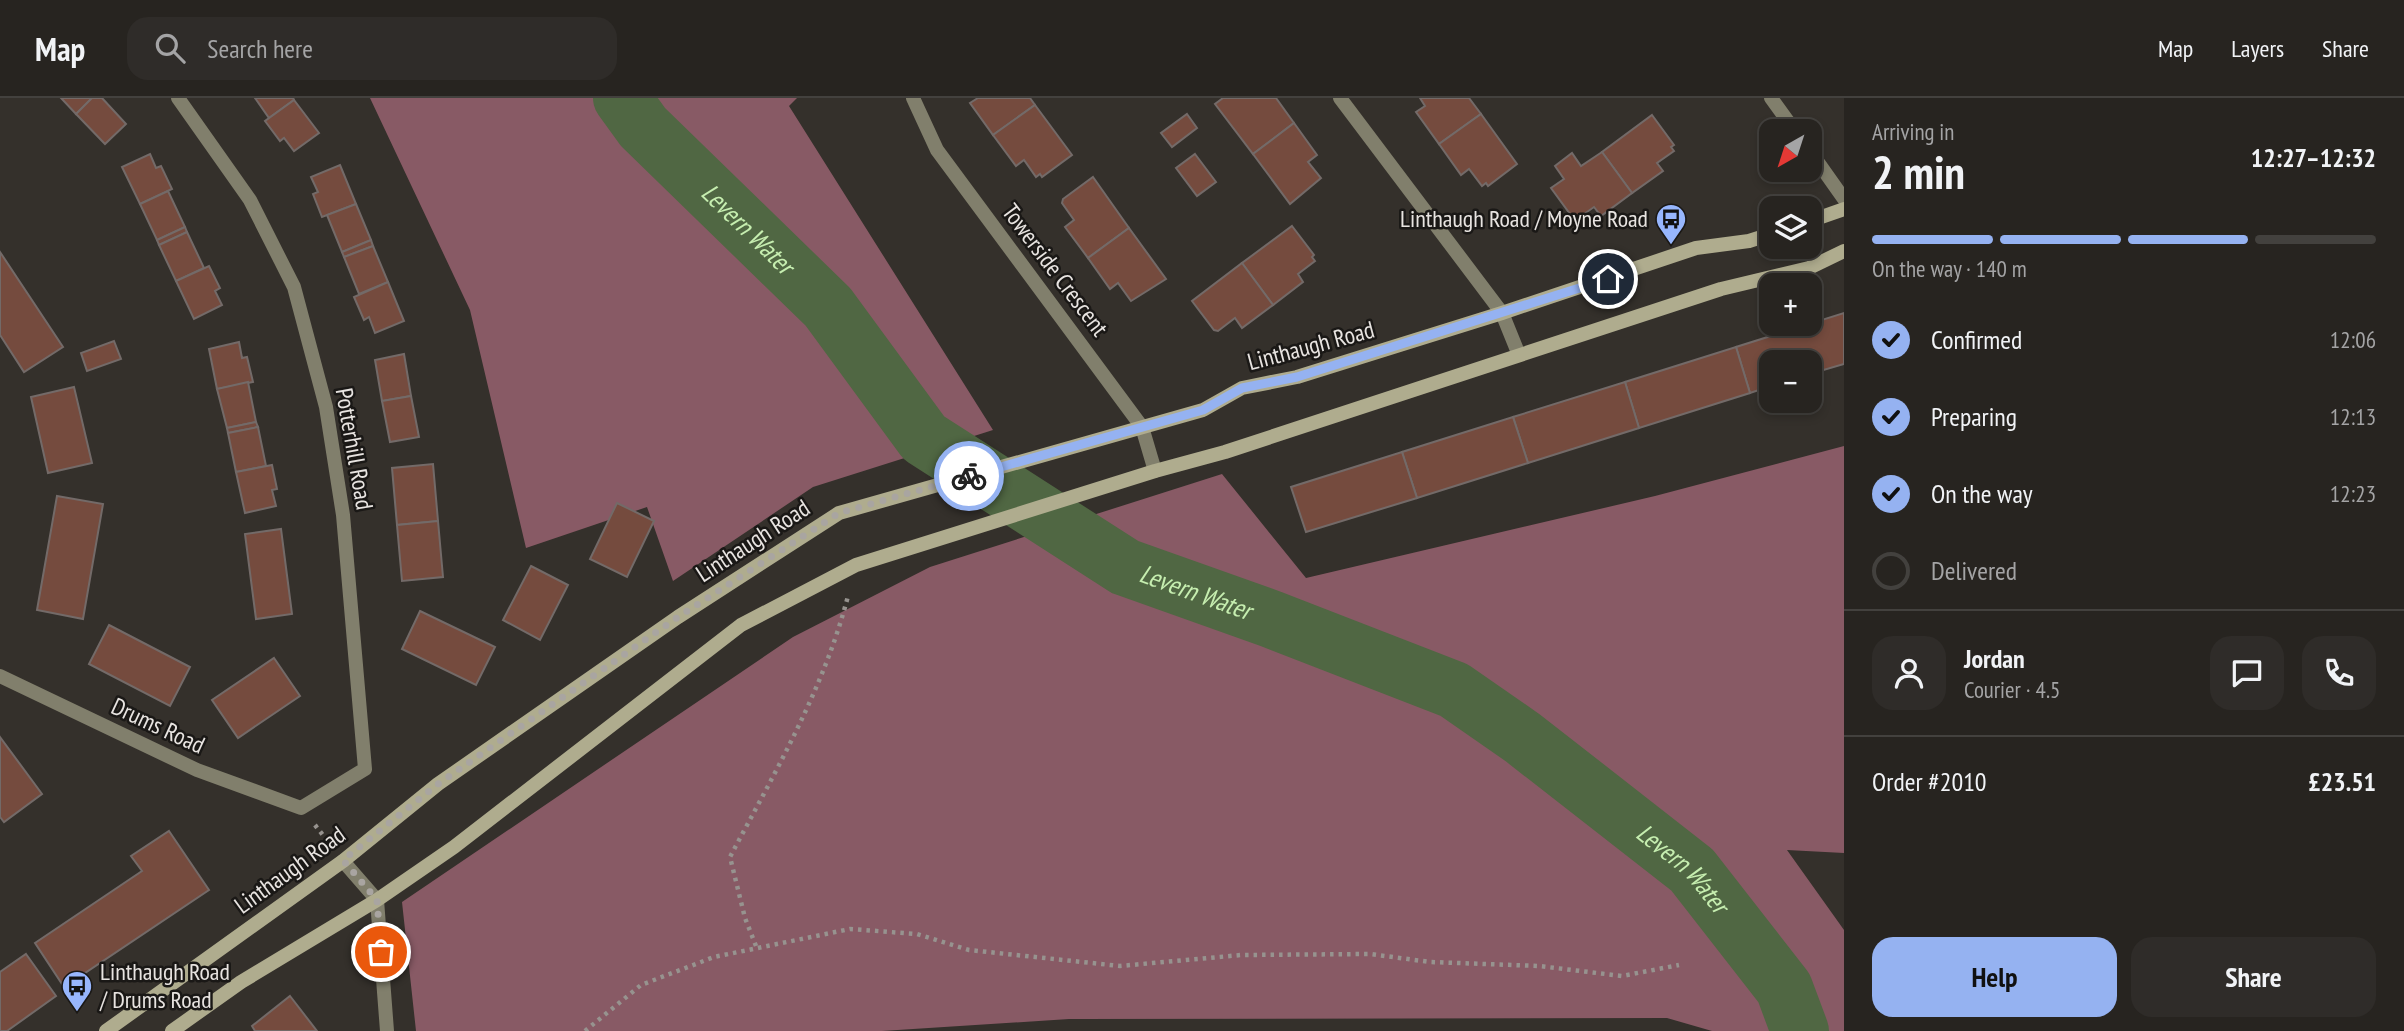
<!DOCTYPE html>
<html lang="en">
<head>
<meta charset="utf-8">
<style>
  body { margin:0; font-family:"PT Sans Narrow",sans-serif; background:#2f2c29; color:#f1f3f6; height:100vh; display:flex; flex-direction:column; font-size:26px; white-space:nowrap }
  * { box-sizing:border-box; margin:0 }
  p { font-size:23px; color:#a4a4a5 }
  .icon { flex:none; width:38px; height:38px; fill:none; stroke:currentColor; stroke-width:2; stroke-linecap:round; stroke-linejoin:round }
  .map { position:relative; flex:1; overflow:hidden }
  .details { display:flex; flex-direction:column; background:#272420; width:560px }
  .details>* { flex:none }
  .needle { width:46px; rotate:219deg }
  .buttons { position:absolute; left:1759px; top:21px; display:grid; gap:14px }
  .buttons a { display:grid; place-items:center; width:63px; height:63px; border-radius:14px; background:#272420; box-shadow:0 4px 10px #0003,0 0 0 2px #43413e; font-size:35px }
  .pin { position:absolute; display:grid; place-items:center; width:60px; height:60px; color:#fff; margin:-30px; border:4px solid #fff; border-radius:50%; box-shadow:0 2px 7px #0007 }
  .courier { position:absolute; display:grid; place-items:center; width:70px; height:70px; margin:-35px; border:5px solid #95b2f1; border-radius:50%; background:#fff; color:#222; box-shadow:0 2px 9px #0007 }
  .summary em { font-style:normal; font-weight:600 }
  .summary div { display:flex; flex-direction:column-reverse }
  .summary { display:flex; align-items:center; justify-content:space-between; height:119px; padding:0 28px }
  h1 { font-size:46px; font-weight:600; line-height:52px }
  .bar { display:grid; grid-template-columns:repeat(4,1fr); gap:10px 7px; align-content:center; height:84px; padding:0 28px }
  .bar i { height:9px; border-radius:5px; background:#43413e }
  .bar .current { background:#95b2f1 }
  .bar p { grid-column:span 4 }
  .line { display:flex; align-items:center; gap:18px; padding:0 28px; border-top:2px solid #43413e }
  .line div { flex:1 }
  .round { display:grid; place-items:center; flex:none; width:74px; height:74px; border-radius:21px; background:#2f2c29 }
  ol { padding:0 28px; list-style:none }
  li { display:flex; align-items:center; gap:21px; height:77px }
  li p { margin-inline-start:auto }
  li .icon { padding:7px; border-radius:50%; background:#95b2f1; color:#111; stroke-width:4 }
  li:last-child { color:#a4a4a5 }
  li i { width:38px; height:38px; border:4px solid #43413e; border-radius:50% }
  .cta { display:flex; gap:14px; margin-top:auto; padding:14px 28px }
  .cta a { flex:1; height:80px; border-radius:21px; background:#95b2f1; color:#111; font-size:28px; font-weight:600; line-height:80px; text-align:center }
  .cta a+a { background:#2f2c29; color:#f1f3f6 }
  header { display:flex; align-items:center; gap:42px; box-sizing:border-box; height:98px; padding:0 35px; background:#272420; border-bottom:2px solid #43413e }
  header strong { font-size:33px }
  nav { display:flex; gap:38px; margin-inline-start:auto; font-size:24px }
  .search { width:490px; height:63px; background:#2f2c29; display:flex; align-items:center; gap:18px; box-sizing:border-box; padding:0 24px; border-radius:21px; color:#a4a4a5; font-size:26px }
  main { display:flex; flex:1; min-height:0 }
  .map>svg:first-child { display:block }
  .forest { fill:#885a65 }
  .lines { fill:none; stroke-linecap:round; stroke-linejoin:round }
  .river { stroke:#506743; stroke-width:58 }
  .building { fill:#754b3e; stroke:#736a68; stroke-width:2 }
  .path { stroke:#97938f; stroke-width:4.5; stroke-dasharray:3.5 5; stroke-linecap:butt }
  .street { stroke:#817f6c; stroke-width:14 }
  .secondary { stroke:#afac8e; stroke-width:14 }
  .done { stroke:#a9a5a1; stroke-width:7; stroke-dasharray:0 12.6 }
  .route { stroke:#95b2f1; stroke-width:9 }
  .labels { text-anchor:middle; stroke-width:5; stroke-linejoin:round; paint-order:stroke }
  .poi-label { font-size:24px; fill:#e8e4e1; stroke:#1a1816; text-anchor:end }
  .street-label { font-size:24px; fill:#e8e4e1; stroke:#1a1816 }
  .water-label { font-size:26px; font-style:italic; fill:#c6eeb0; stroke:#1a1816 }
</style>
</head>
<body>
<header>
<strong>Map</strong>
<div class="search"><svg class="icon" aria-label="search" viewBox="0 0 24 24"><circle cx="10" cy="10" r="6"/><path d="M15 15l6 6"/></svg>Search here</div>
<nav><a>Map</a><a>Layers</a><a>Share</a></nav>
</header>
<main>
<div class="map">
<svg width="1844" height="933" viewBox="0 0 1844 933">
  <rect width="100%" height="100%" fill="#34302b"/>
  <g class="forest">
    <polygon points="370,0 797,0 789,8 993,332 813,389 673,483 647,409 526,450 470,212"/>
    <polygon points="1844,348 1844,755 1787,752 1844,832 1844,933 1712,933 1667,920 1069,921 882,933 416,933 402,804 793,539 930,469 1222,376 1306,480 1655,398"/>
  </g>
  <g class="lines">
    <path class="river" id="s1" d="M622 0 643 29 828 209 924 340 1125 469 1271 521 1454 592 1523 640 1692 772 1784 890 1800 933"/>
  </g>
  <g class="building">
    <polygon points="61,0 92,0 76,16"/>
    <polygon points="92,0 102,0 126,26 105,46 76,16"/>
    <polygon points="255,0 293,0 294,2 269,20"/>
    <polygon points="978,0 1030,0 1035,7 993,37 970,5"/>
    <polygon points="1223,0 1276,0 1294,25 1253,56 1215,6"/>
    <polygon points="1420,0 1469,0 1481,16 1439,46 1416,14 1425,8"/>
    <polygon points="294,2 319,35 294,53 284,40 280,43 265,23"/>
    <polygon points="1035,7 1072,57 1042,79 1040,76 1036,79 1024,62 1016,68 993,37"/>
    <polygon points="1187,16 1197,30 1172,49 1161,35"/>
    <polygon points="1481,16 1517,66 1488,88 1486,85 1482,88 1469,71 1461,77 1439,46"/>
    <polygon points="1652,17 1674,47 1671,49 1674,53 1657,65 1663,73 1632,95 1602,54"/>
    <polygon points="1294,25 1317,57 1308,64 1321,80 1290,106 1253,56"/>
    <polygon points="1602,54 1632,95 1601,118 1594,109 1577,121 1573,120 1551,90 1564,81 1555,68 1572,55 1581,68"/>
    <polygon points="150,56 156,70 161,68 172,91 140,106 122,69"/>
    <polygon points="1195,56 1216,84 1197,98 1176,70"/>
    <polygon points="340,67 356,106 322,119 313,96 318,94 311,79"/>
    <polygon points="1093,79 1129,130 1088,160 1065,129 1074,122 1062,105 1063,101"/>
    <polygon points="168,93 185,129 157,142 140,106"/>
    <polygon points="356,106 371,142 342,154 327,117"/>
    <polygon points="1292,128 1314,157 1312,159 1315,163 1298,176 1303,184 1273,207 1242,165"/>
    <polygon points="185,129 187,134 159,147 157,142"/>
    <polygon points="1129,130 1166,181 1131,203 1118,185 1110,191 1088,160"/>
    <polygon points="187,134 204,170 176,183 159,147"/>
    <polygon points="371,142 373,148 344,159 342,154"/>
    <polygon points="373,148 388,184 359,196 344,159"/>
    <polygon points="0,154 63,249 24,274 0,237"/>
    <polygon points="1242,165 1273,207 1242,230 1235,220 1218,233 1214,232 1192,203"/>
    <polygon points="209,168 220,190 215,193 222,207 194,221 176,183"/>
    <polygon points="388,184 404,223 375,235 369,219 364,222 354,199"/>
    <polygon points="1844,215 1844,266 1810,276 1810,264 1771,264 1771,288 1750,295 1736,249"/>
    <polygon points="114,243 121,261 87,273 81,255"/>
    <polygon points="239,244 242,260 247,259 253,284 217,291 209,251"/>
    <polygon points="1736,249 1750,295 1639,330 1625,284"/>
    <polygon points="404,256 411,298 382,303 375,262"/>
    <polygon points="248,284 256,324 227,330 217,291"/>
    <polygon points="1625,284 1639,330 1528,365 1513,319"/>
    <polygon points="74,289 92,365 48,375 31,299"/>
    <polygon points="411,298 419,339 390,344 382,303"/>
    <polygon points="1513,319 1528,365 1417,400 1402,354"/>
    <polygon points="256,324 258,329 228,335 227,330"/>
    <polygon points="258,329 266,368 236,374 228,335"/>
    <polygon points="1402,354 1417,400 1306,434 1291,389"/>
    <polygon points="433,366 438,423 397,427 392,370"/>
    <polygon points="272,367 277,391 272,392 276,408 245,415 236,374"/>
    <polygon points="57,398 103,406 83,521 37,512"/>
    <polygon points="617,405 654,423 627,479 590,461"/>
    <polygon points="438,423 443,479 402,483 397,427"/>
    <polygon points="281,431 292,516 256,521 245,436"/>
    <polygon points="531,468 568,487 540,542 503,522"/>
    <polygon points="420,513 495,549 476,587 402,551"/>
    <polygon points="109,527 190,569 170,608 89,566"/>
    <polygon points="274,560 300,598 238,640 212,602"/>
    <polygon points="0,639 42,696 4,724 0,719"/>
    <polygon points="169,733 209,792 64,889 35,845 142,773 131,758"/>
    <polygon points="26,856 56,898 7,933 0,933 0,874"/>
    <polygon points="290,898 317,933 255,933 252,928"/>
  </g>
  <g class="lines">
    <g class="path">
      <polyline points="315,727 329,745"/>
      <path d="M756 848 745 820 730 759C775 674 824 591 848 498"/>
      <polyline points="585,933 641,887 714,859 850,831 917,836 969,852 1120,868 1241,857 1370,856 1430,864 1539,868 1622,878 1679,867"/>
    </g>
    <g class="street">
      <polyline points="913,0 937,52 1142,329 1155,373"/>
      <polyline points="1340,0 1502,215 1519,257"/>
      <polyline points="1771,0 1795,33"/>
      <polyline points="1810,53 1844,101"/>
      <polyline points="0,578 197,672 301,710 365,671 343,417 326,309 294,189 250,102 178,0"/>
      <polyline points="343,763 377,802 387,933"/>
    </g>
    <g class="secondary">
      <polyline points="1810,123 1844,111"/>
      <polyline points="106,933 343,763 438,686 678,519 839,415 1203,312 1242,290 1297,279 1502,215 1696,150 1749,143 1771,136"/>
      <polyline points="172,933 241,884 377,802 454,749 741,527 856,467 1155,373 1225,354 1721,191 1809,170 1844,153"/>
    </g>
  </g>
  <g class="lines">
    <polyline class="done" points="381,854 377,802 343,762 438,686 678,519 839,415 969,378"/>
    <polyline class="route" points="969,378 1203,312 1242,290 1297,279 1608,181"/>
  </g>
  <defs>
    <g id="bus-pin" transform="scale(1.575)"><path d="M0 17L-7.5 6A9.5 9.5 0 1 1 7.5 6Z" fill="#97b6fd" stroke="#1a1816"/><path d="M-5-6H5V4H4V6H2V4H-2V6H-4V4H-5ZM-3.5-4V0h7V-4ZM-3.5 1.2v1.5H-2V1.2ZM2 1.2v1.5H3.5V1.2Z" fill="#111"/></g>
  </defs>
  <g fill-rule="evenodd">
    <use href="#bus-pin" x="1671" y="121"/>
    <use href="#bus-pin" x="77" y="888"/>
  </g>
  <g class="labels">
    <g class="poi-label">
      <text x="1648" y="129">Linthaugh Road / Moyne Road</text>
      <text x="100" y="882" text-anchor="start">Linthaugh Road<tspan x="100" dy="28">/ Drums Road</tspan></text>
    </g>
    <g class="street-label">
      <text transform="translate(1055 172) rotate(53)" y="8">Towerside Crescent</text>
      <text transform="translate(1311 248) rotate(-15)" y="8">Linthaugh Road</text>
      <text transform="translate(354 351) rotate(80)" y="8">Potterhill Road</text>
      <text transform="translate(753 443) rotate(-33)" y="8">Linthaugh Road</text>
      <text transform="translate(158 628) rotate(25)" y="8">Drums Road</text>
      <text transform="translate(290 772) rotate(-36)" y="8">Linthaugh Road</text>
    </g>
    <g class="water-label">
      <text dy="9" stroke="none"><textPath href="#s1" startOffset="182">Levern Water</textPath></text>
      <text dy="9" stroke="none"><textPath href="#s1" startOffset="770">Levern Water</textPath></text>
      <text dy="9" stroke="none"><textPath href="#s1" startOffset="1337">Levern Water</textPath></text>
    </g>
  </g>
</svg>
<div class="buttons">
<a><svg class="needle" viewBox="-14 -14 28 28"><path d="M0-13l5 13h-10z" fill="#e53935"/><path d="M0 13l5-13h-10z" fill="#a4a4a5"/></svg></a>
<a><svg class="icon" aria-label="layers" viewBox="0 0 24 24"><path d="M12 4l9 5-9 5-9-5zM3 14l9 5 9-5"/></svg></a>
<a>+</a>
<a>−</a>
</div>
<div class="pin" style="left:381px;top:854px;background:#ea580c"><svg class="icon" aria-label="bag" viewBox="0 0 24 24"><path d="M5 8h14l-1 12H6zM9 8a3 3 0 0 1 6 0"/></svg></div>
<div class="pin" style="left:1608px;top:181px;background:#1f2937"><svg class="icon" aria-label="home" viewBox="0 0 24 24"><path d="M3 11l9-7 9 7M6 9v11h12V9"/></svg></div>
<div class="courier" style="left:969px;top:378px"><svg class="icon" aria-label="bike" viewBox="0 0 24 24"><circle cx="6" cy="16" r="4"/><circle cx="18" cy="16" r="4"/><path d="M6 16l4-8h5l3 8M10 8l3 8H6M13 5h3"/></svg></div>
</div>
<section class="details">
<div class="summary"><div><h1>2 min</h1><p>Arriving in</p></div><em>12:27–12:32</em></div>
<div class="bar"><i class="current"></i><i class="current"></i><i class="current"></i><i></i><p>On the way · 140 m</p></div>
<ol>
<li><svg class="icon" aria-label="check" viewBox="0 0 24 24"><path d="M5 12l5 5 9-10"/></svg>Confirmed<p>12:06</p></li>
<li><svg class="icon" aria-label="check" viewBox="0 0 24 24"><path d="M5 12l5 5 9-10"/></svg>Preparing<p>12:13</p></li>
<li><svg class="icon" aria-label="check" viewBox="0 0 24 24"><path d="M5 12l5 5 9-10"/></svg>On the way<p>12:23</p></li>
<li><i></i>Delivered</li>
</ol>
<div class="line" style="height:126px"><a class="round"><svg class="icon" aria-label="person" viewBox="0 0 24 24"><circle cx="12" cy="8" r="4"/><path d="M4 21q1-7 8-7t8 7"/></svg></a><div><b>Jordan</b><p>Courier · 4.5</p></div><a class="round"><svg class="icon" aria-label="chat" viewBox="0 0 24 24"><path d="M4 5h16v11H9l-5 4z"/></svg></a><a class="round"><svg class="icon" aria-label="phone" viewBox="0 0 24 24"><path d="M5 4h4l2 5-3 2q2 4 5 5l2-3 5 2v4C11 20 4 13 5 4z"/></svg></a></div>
<div class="line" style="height:91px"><div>Order #2010</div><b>£23.51</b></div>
<div class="cta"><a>Help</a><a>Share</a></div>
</section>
</main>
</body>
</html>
